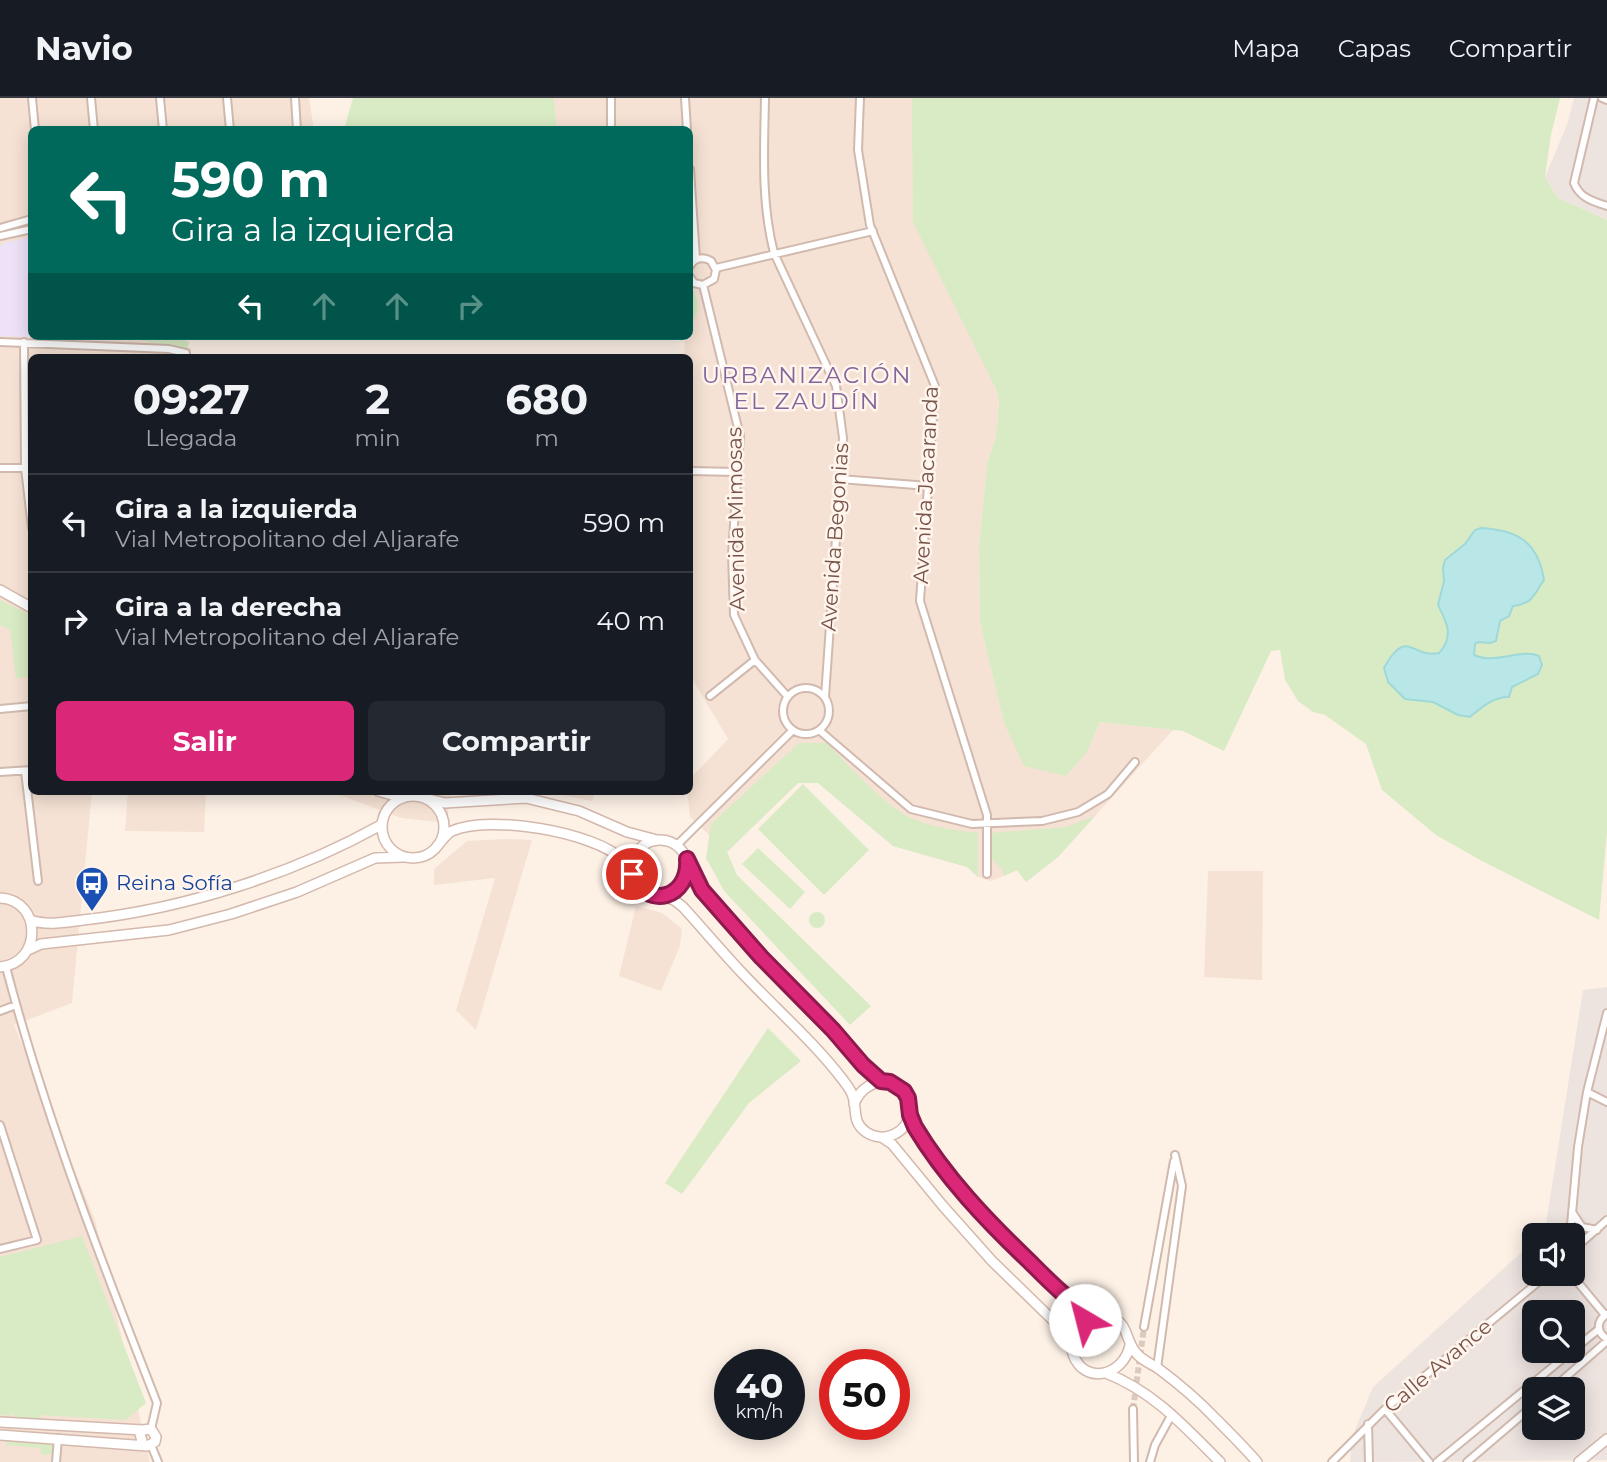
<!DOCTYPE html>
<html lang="es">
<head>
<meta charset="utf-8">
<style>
	:root { --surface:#171b24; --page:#242831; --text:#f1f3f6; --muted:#9ea1a6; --line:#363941; --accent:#db2777 }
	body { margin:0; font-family:Montserrat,sans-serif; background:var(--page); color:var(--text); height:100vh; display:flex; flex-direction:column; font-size:26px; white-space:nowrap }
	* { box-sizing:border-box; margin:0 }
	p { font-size:23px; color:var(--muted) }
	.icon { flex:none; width:38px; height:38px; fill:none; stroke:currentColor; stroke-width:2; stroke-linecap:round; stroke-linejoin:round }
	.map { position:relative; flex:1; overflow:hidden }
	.details { position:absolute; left:28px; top:256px; width:665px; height:441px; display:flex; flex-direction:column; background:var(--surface); border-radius:10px; box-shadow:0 4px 18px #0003 }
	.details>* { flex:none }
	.top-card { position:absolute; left:28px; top:28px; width:665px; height:214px; border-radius:10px; box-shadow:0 4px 18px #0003; background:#00695c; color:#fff; overflow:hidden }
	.tools { position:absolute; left:1522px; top:1125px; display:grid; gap:14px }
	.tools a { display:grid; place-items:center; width:63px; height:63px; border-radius:10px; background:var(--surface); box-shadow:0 4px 18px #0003; font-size:35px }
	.speed { position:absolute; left:714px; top:1251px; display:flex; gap:14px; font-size:35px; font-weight:700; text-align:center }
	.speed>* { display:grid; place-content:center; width:91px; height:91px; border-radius:50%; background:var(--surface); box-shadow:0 4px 18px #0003; line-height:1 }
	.speed small { font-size:18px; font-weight:400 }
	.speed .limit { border:10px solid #d22; background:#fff; color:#111 }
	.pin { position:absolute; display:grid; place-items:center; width:60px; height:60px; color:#fff; margin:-30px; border:4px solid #fff; border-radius:50%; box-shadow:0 2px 7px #0007 }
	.me { position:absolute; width:77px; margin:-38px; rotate:323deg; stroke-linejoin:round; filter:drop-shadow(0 0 5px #0008) }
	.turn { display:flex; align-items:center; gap:24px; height:147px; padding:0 28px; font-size:32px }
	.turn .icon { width:91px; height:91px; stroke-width:2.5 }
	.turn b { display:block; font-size:49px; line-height:60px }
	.lanes { display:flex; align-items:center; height:66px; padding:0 28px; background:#0003; justify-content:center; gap:35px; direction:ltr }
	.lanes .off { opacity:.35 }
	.eta { display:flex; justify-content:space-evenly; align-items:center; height:119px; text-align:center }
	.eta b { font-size:42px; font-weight:700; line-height:49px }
	.action { display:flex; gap:14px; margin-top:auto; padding:14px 28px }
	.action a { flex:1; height:80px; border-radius:10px; background:var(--accent); color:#fff; font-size:28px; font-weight:700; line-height:80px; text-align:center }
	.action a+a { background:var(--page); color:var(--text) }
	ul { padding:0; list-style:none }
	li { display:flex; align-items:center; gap:21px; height:98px; padding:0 28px; border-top:2px solid var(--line) }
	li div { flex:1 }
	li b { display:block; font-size:26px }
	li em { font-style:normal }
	header { display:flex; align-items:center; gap:42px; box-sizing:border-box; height:98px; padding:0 35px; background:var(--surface); border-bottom:2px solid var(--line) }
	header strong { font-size:33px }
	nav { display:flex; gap:38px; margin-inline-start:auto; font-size:24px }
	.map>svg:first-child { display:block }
	.residential { fill:#f5e2d4 }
	.industrial { fill:#ede4e0; fill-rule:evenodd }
	.education { fill:#eee2f9 }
	.green { fill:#d9ebc4 }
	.water { fill:#b9e7e7; stroke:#9fd8d9; stroke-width:2 }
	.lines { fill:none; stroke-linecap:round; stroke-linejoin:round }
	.street-tunnel { stroke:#dccabf; stroke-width:6; stroke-dasharray:6 3; stroke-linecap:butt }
	.street-casing { stroke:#d1b9ae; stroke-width:10 }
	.secondary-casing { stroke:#d4b8ac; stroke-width:12 }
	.street { stroke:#fff; stroke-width:6 }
	.secondary { stroke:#fff; stroke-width:9 }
	.route-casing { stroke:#8e194d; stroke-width:18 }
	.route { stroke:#db2777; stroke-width:12 }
	.labels { text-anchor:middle; stroke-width:5; stroke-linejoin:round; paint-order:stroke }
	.street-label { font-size:21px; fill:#77544a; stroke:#fff5ed }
	.transit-label { font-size:21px; fill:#164399; stroke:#fff5ed; text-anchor:start }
	.neighbourhood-label { font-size:23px; letter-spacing:2px; fill:#82659b; stroke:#fff5ed }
</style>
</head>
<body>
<header>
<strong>Navio</strong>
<nav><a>Mapa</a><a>Capas</a><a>Compartir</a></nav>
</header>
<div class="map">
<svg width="1607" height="1364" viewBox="0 0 1607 1364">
	<rect width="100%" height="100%" fill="#fdf1e6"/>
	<path class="residential" d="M 0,0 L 309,0 L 314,31 L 32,32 L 32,238 L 114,239 L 191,250 L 191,259 L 32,259 L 32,693 L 92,693 L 72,905 L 14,927 L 95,1122 L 150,1364 L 0,1364 Z
		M 554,0 L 912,0 L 999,304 L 996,338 L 987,366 L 979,448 L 980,525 L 1004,625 L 1087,654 L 1100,624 L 1173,632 L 1058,759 L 1026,784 L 1017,772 L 991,783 L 978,779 L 967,769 L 893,748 L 818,685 L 798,685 L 727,754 L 690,719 L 687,693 L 690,693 L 690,681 L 728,641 L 690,577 L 690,259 L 684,259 L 685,241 L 679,238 L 690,238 L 690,32 L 557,31 Z
		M 128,693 L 206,693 L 204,734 L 125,733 Z
		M 329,693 L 452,693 L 446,725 L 401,720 Z
		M 544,693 L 595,693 L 592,703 Z
		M 506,741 L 532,742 L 476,932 L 456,912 L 495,780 L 434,787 L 434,771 L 467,743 Z
		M 1208,773 L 1263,773 L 1262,882 L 1204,879 Z
		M 636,808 L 662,815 L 682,831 L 680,848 L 661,893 L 619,878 Z"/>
	<path class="industrial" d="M 1574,0 L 1607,0 L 1607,122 L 1558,100 L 1545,79 L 1568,24 Z
		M 1607,889 L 1607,1362 L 1350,1364 L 1352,1339 L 1373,1289 L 1535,1142 L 1535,1176 L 1573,1176 L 1573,1138 L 1540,1137 L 1545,1132 L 1583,892 ZM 1535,1214 L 1573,1214 L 1573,1253 L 1535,1253 ZM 1535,1292 L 1573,1292 L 1573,1330 L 1535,1330 Z"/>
	<path class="education" d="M 31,139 L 32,238 L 117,238 L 117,242 L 0,238 L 0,149 L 4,145 Z"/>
	<path class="green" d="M 353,0 L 554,0 L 557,31 L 344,31 Z
		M 912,0 L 1560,0 L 1551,37 L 1545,79 L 1558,100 L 1607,122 L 1607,734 L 1599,822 L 1482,763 L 1436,737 L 1382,692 L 1366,646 L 1325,617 L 1313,614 L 1298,603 L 1285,582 L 1280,552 L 1271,553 L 1224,653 L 1183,633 L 1100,624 L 1087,654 L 1066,678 L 1024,668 L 1004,625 L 980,525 L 979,448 L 987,366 L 996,338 L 999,304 L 995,289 L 913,124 Z
		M 690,190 C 704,204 696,215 690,231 Z
		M 119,238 L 192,238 L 191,242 L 182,241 L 189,244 L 187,252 Z
		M 0,502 L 31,517 L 31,579 L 16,580 L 10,532 L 0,527 Z
		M 799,645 L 827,645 C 847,666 888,711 913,721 C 934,730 956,732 978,735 L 978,779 L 967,769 L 893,748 L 818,685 L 798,685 L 727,754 L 737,777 L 871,908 L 850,927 L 724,793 L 706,760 L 711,726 Z
		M 803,686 L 869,752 L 824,797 L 758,731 Z
		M 1095,718 L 1058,759 L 1026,784 L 1017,772 L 1004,778 L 1001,770 L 990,759 L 989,735 L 1066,729 Z
		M 758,750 L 805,794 L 790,811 L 742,766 Z
		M809 822a8 8 0 1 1 16 0a8 8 0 1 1-16 0Z
		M 768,930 L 801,963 L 749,1005 L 682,1096 L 665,1085 Z
		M 82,1138 L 146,1305 L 126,1322 L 40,1317 L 40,1320 L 14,1320 L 14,1316 L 12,1315 L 11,1318 L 0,1317 L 0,1159 Z
		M 7,1339 L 54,1345 L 53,1356 L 42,1357 L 40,1350 L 6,1347 Z"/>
	<path class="water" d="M 1481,430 C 1518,432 1538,444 1544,482 C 1535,494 1534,506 1513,508 L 1509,518 L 1500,523 L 1496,543 L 1490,545 L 1478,544 L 1475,546 L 1474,557 C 1493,567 1522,550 1539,558 L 1542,567 L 1538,576 L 1512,589 L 1509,599 C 1493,599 1482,609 1470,619 L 1458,617 L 1433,604 L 1405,601 L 1388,584 L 1384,570 C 1407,528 1412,561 1439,555 C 1455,538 1446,523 1438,507 L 1444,483 L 1443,470 L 1445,462 L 1465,446 L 1475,432 Z"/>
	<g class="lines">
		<path class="street-tunnel" d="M 1133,1311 L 1144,1229"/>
		<defs>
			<path id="street" d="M 32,0 L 35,32
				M 91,0 L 94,32
				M 160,0 L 163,32
				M 227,0 L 230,32
				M 295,0 L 297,32
				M 611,0 L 611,32
				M 685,0 L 687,32
				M 765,0 C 764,53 761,104 774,155 L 836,288 L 843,340 L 825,599
				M 860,0 L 858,52 L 870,127 L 935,288 L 920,503 L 987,717 L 987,776
				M 1594,0 L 1574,85 C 1580,100 1592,103 1607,108
				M 1602,0 L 1607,2
				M 690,71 L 696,161
				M 0,130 L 32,121
				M 0,138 L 32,131
				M 690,168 C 694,160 703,158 711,163 L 716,172 L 714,181 L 703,187 L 694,185 L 690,179
				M 716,170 L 873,133
				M 703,187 L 740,338 L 732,456 L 734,517 L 755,562 L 788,599
				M 0,244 L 169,251 L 186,255 L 185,259
				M 24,244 L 25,370 L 32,430
				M 0,370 L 32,370
				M 690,373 L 736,374
				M 840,381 L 928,388
				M783 613a23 23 0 1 1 46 0a23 23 0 1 1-46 0Z
				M 710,598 L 755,562
				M 0,611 L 32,608
				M 819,632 L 911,711 L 972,726 L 1042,723 L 1078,714 L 1108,696 L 1135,664
				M 25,673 L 38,783
				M 0,674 L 32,672
				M 677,747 L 793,632
				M 6,869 C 45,1018 101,1162 157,1305 L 151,1331
				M 0,913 L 16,907
				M 1587,994 L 1607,1004
				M 0,1027 L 37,1142 L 0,1151
				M 1572,1114 L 1582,1129 L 1597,1132
				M 1570,1138 L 1578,1049 L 1587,994 L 1607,915
				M 1573,1152 L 1607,1122
				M 1571,1176 L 1605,1217
				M 1607,1216 C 1596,1223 1596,1234 1607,1241
				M 1144,1229 L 1174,1063
				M 1573,1252 L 1599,1231
				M 1157,1270 L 1182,1088 L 1175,1057
				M 1551,1292 L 1607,1243
				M 1133,1311 L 1134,1364
				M 1385,1311 L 1429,1364
				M 1368,1326 L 1369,1364
				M 151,1347 L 158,1364
				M 56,1364 L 58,1340
				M 1150,1364 L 1155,1347 L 1172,1316
				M 1332,1364 L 1385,1311 L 1548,1176
				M 1437,1364 L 1572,1253
				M 1467,1364 L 1535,1306"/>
			<path id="secondary" d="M 0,492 L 32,510
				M 378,693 L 403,700
				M382 729a31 31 0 1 1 62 0a31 31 0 1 1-62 0Z
				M 421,699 L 445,705 L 526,700 L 579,713 L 627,734 L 657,742
				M632 770a28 28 0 1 1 56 0a28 28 0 1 1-56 0Z
				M 437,748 C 442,743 446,736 452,733 C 489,716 595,734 623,762 C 627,766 630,772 632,776
				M 687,761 C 712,817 778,876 822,921 C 842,941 859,964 881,983
				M 662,798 L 674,802 L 683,809 C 704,832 723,855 744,877 C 777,912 814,944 843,982 C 846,986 850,991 852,996 C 858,1010 851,1024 866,1034 C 884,1046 908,1035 910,1014 C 914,979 867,972 854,1006
				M 0,800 C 43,802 42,866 0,869
				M 30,822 C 47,828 66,824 83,822 C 184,811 293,776 381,727
				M 28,852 L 41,846 L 169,832 L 231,816 L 297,794 L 375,760 L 403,759
				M 910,1017 L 923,1042 L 965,1097 L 1010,1145 L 1075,1207 L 1095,1218
				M 883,1040 L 892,1046 L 943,1108 L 992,1163 L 1064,1233 L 1071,1246
				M 1130,1247 C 1124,1278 1084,1288 1073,1256 C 1069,1246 1073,1234 1080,1226 C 1087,1218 1100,1216 1110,1219 C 1129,1224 1125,1244 1137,1256 C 1143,1263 1152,1266 1159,1271 C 1179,1286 1199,1303 1216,1321 C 1230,1335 1244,1349 1257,1364
				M 1106,1275 C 1154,1294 1184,1328 1220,1364
				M 0,1324 L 143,1332
				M 0,1337 L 147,1348 L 155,1344 L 156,1339 L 151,1331 L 143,1332 L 140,1336 L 143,1346
				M 1579,1364 L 1607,1341"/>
		</defs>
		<use href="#street" class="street-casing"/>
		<use href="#secondary" class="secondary-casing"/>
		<use href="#street" class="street"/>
		<use href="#secondary" class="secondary"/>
	</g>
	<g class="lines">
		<defs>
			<path id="route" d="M 632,776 C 647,813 690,800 687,761 L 702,792 L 761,859 L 833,932 L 863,967 L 881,983 L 890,984 L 904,993 L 908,1000 L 910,1017 L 915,1029 C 945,1079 987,1123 1029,1163 C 1050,1184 1069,1204 1095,1218 L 1085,1222"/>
		</defs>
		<use href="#route" class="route-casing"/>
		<use href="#route" class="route"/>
	</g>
	<defs>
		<symbol id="bus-pin" viewBox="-11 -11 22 30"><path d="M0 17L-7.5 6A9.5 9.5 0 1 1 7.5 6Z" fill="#1a4fb4" stroke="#fff5ed"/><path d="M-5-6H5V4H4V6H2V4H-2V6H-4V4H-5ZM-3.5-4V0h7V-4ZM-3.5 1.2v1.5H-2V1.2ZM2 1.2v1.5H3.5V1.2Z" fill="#fff"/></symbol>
	</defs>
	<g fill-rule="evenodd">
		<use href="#bus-pin" x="73" y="766" width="38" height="52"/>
	</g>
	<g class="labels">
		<g class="street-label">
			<text transform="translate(926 387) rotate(-87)" y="7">Avenida Jacaranda</text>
			<text transform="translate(736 421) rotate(-91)" y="7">Avenida Mimosas</text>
			<text transform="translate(835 439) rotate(-86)" y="7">Avenida Begonias</text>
			<text transform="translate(1438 1268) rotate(-40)" y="7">Calle Avance</text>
		</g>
		<g class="transit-label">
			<text x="116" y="792">Reina Sofía</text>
		</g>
		<g class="neighbourhood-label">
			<text x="807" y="285">URBANIZACIÓN<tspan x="807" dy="26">EL ZAUDÍN</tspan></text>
		</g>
	</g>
</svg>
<div class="tools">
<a><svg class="icon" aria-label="sound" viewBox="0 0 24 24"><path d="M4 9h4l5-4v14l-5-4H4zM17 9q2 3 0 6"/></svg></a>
<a><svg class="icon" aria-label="search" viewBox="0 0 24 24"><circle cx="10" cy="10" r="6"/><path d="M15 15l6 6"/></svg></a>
<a><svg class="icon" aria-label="layers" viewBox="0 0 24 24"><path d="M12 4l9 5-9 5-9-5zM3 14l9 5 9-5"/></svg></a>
</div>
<div class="speed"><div>40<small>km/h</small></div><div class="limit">50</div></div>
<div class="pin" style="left:632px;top:776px;background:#d93025"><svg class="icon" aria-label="arrive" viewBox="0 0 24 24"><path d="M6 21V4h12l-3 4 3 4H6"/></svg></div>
<svg class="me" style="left:1085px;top:1222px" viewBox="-20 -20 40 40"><circle r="19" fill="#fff"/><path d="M0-13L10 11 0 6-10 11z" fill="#db2777"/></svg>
<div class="top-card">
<div class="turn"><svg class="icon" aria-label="left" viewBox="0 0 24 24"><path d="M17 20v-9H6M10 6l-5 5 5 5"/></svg><div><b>590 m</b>Gira a la izquierda</div></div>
<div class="lanes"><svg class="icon" aria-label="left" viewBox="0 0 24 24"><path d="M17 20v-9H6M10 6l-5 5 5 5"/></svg><svg class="icon off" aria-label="ahead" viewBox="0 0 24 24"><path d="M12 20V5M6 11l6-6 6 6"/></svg><svg class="icon off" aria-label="ahead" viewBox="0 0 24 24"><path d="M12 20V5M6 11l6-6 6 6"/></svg><svg class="icon off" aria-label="right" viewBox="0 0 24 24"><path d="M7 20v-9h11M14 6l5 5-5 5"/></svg></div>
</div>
<section class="details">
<div class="eta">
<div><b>09:27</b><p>Llegada</p></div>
<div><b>2</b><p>min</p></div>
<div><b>680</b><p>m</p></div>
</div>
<ul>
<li><svg class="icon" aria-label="left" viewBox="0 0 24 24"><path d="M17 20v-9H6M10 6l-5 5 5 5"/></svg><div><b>Gira a la izquierda</b><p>Vial Metropolitano del Aljarafe</p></div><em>590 m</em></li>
<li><svg class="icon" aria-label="right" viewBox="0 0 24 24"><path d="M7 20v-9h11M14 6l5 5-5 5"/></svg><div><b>Gira a la derecha</b><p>Vial Metropolitano del Aljarafe</p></div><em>40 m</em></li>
</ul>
<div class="action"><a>Salir</a><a>Compartir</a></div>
</section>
</div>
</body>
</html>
